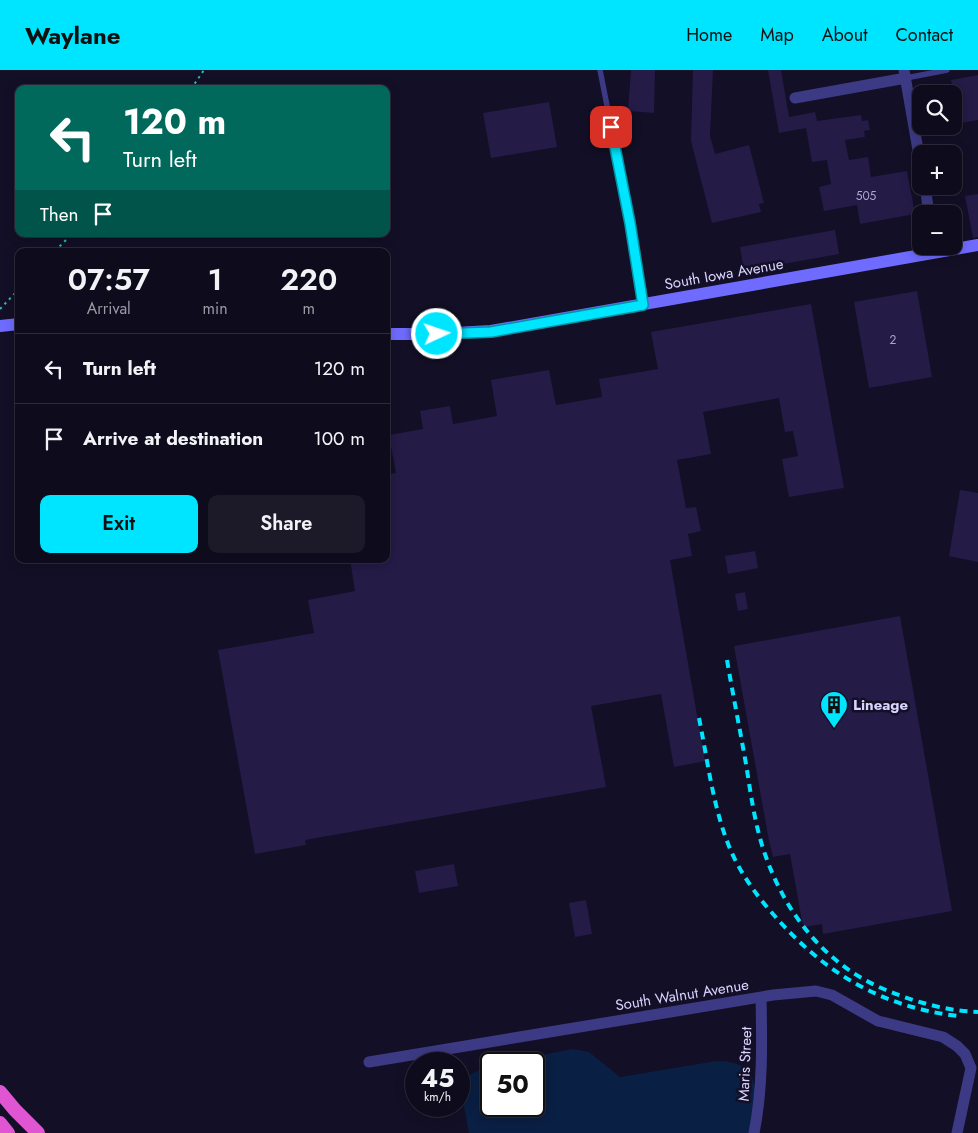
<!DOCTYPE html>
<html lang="en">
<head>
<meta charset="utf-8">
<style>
	:root { --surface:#0e0b1c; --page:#1c1929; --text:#f1f3f6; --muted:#9b9ba3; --line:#2e2b3b; --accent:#00e5ff }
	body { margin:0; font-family:Jost,sans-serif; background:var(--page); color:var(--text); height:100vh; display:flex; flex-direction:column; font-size:19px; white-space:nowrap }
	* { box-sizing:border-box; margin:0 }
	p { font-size:16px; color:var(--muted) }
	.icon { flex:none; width:28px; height:28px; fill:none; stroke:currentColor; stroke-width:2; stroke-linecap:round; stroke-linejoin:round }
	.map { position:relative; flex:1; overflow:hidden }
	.drawer { position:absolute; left:15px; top:178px; width:375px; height:315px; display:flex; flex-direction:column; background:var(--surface); border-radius:10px; box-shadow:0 2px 12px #0003,0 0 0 1px var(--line) }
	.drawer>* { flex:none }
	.hud { position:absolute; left:15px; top:15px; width:375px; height:152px; border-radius:10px; box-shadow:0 2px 12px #0003,0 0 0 1px var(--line); background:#00695c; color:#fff; overflow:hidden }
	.fabs { position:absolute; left:912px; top:15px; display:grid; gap:10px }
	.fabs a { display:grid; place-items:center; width:50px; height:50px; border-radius:10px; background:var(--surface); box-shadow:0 2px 12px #0003,0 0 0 1px var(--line); font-size:25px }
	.speed { position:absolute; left:405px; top:982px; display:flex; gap:10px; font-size:25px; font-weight:700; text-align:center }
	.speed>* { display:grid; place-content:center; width:65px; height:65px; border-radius:50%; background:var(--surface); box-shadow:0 2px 12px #0003,0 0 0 1px var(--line); line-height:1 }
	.speed small { font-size:12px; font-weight:400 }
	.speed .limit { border:2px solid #111; border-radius:8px; background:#fff; color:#111 }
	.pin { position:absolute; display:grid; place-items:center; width:42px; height:42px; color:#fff; margin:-21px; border-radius:10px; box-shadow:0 2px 8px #0006 }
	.me { position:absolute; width:55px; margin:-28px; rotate:87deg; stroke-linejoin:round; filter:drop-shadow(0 0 4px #0008) }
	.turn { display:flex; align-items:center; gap:18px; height:105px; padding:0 25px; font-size:22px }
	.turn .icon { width:65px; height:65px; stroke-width:2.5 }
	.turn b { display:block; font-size:35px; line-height:42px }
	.then { display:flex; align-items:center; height:48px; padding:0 25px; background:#0003; gap:10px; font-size:19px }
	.eta { display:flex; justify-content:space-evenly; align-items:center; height:85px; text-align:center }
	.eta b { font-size:30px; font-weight:600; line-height:35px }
	.cta { display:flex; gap:10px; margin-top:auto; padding:10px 25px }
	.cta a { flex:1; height:58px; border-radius:10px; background:var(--accent); color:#111; font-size:20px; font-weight:600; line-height:58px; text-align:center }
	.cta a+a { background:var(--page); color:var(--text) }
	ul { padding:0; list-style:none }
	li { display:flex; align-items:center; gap:15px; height:70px; padding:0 25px; border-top:1px solid var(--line) }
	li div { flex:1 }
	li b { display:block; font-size:19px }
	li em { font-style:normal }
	header { display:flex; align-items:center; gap:30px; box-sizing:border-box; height:70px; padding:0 25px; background:var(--accent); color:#111 }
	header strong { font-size:24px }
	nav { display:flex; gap:28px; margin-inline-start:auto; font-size:18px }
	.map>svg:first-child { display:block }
	.water { fill:#0a1f44 }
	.building { fill:#241b47 }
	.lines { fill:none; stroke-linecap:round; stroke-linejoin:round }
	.path { stroke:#2fb8b0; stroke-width:2; stroke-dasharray:2.5 4; stroke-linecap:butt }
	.service { stroke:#3d3a85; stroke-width:5.5 }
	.minor { stroke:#3d3a85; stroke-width:11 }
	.secondary { stroke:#6f6bff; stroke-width:12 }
	.trunk { stroke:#e055d1; stroke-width:14 }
	.rail { stroke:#00e5ff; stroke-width:4; stroke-dasharray:8 6; stroke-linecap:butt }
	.route-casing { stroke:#0095a6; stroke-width:12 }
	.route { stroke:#00e5ff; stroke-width:9 }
	.labels { text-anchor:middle; stroke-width:5; stroke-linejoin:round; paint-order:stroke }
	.number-label { font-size:12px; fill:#aca6d1 }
	.street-label { font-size:15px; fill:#d9d4ff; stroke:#130f26 }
	.poi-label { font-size:15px; font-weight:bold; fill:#d9d4ff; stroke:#130f26; text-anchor:start }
</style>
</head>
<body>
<header>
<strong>Waylane</strong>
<nav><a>Home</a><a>Map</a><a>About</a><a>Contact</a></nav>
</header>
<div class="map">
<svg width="978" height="1063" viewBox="0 0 978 1063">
	<rect width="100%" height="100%" fill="#130f26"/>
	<path class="water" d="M 573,979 L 589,982 L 620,1007 L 716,991 C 767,991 755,1027 750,1063 L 469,1063 L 462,1026 L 463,1012 L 471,1004 L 491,995 L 491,1036 L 534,1036 L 534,994 L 495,994 Z"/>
	<path class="building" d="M 631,0 L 655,0 L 654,43 L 628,41 Z
		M 693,0 L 713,0 L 710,66 L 715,84 L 749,75 L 764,133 L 759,134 L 761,142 L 712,153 L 691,71 Z
		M 768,0 L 781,0 L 789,47 L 815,42 L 817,51 L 861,45 L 862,51 L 868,50 L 870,60 L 864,61 L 865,67 L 845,70 L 849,90 L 868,87 L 871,107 L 907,101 L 915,144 L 860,154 L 857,135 L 824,141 L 819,117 L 831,114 L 827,90 L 812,92 L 806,58 L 779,63 Z
		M 978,5 L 978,50 L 954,54 L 954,24 L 951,10 Z
		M 549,32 L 557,77 L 491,88 L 483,43 Z
		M 978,124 L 978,167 L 973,168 L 965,126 Z
		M 835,160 L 839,184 L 744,201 L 740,177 Z
		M 917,221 L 932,307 L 869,318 L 854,232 Z
		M 811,234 L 844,418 L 789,427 L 782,389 L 798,386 L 793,361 L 785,362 L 779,328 L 703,342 L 711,384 L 677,390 L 686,438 L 696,437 L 701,461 L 688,464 L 692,486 L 670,490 L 705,691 L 674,697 L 661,624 L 591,636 L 606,717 L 305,770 L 306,775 L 255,784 L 218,580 L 314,563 L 308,530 L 355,521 L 350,489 L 386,489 L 386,405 L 396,403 L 389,365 L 423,359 L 420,341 L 450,336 L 453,354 L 497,346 L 491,310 L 549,300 L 556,335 L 602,327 L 599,309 L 658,299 L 651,262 Z
		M 960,420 L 978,423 L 978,492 L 949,486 Z
		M 755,481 L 758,498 L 728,504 L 725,486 Z
		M 745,522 L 748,539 L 738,541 L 735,524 Z
		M 900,546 L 952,841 L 823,864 L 822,854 L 805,857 L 802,851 L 790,784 L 773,787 L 769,771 L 734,576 Z
		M 454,794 L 458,816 L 419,823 L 415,801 Z
		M 586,830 L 592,864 L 575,867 L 569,833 Z"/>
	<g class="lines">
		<path class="path" d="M 191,19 L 204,0
			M 55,181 L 72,164
			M 0,239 L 19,219"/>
		<path class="service" d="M 600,0 L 630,153 L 643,234
			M 906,8 L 947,0"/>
		<path class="minor" d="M 904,0 L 921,97
			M 795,28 L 906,8
			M 925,116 L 929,144
			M 369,992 L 773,925 L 816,921 L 832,925 L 878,951 L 943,967 L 957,976 L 965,984 L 971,998 L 957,1063
			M 754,1063 C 763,1018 762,972 761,927"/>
		<path class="secondary" d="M 0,256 L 19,254
			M 386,264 L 437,264 L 491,261 L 978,175"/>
		<path class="trunk" d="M 0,1022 L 15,1040 L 38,1063
			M 0,1053 L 8,1063"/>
		<path class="rail" d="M 727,590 C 733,625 740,660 746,694 C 751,725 755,757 766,787 C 787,846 827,896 886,920 C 915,932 947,941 978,942
			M 699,648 C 708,692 713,739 731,781 C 741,804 757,826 773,844 C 823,902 881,937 958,946"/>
	</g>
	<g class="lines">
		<defs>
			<path id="route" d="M 437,264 L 491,262 L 643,235 L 630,153 L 611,57"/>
		</defs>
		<use href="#route" class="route-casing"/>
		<use href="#route" class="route"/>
	</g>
	<defs>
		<symbol id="building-pin" viewBox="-11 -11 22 30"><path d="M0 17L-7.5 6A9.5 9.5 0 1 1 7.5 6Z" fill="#00e5ff" stroke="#130f26"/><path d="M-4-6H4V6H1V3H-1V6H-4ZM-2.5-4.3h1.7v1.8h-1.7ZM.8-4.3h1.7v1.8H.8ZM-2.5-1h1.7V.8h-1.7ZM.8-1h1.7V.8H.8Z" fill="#111"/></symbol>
	</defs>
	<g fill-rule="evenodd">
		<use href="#building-pin" x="818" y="619" width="32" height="43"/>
	</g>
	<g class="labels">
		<g class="number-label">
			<text x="866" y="130">505</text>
			<text x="893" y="274">2</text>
		</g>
		<g class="street-label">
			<text transform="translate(724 204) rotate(-10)" y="5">South Iowa Avenue</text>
			<text transform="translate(682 925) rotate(-9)" y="5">South Walnut Avenue</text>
			<text transform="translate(745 994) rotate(-88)" y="5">Maris Street</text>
		</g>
		<g class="poi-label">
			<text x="853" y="640">Lineage</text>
		</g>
	</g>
</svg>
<div class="fabs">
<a><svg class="icon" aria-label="search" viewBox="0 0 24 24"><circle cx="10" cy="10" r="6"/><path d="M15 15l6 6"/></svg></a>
<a>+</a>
<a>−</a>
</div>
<div class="speed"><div>45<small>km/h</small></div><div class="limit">50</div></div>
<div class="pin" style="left:611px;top:57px;background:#d93025"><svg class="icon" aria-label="arrive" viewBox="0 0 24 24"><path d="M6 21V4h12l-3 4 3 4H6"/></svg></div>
<svg class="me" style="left:437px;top:264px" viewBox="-20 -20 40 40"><circle r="17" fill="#00e5ff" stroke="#fff" stroke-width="3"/><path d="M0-11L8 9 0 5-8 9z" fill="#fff"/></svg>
<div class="hud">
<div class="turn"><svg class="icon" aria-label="left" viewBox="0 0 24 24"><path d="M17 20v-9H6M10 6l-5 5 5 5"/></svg><div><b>120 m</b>Turn left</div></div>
<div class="then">Then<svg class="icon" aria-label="arrive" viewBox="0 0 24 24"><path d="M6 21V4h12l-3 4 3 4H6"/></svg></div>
</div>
<section class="drawer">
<div class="eta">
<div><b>07:57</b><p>Arrival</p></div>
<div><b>1</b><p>min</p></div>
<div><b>220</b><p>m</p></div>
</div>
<ul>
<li><svg class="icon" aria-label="left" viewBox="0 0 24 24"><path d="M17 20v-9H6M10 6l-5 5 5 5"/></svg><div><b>Turn left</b></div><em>120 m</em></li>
<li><svg class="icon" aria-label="arrive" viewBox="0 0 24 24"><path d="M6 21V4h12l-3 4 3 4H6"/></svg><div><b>Arrive at destination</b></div><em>100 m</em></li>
</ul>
<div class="cta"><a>Exit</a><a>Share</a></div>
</section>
</div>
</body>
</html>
